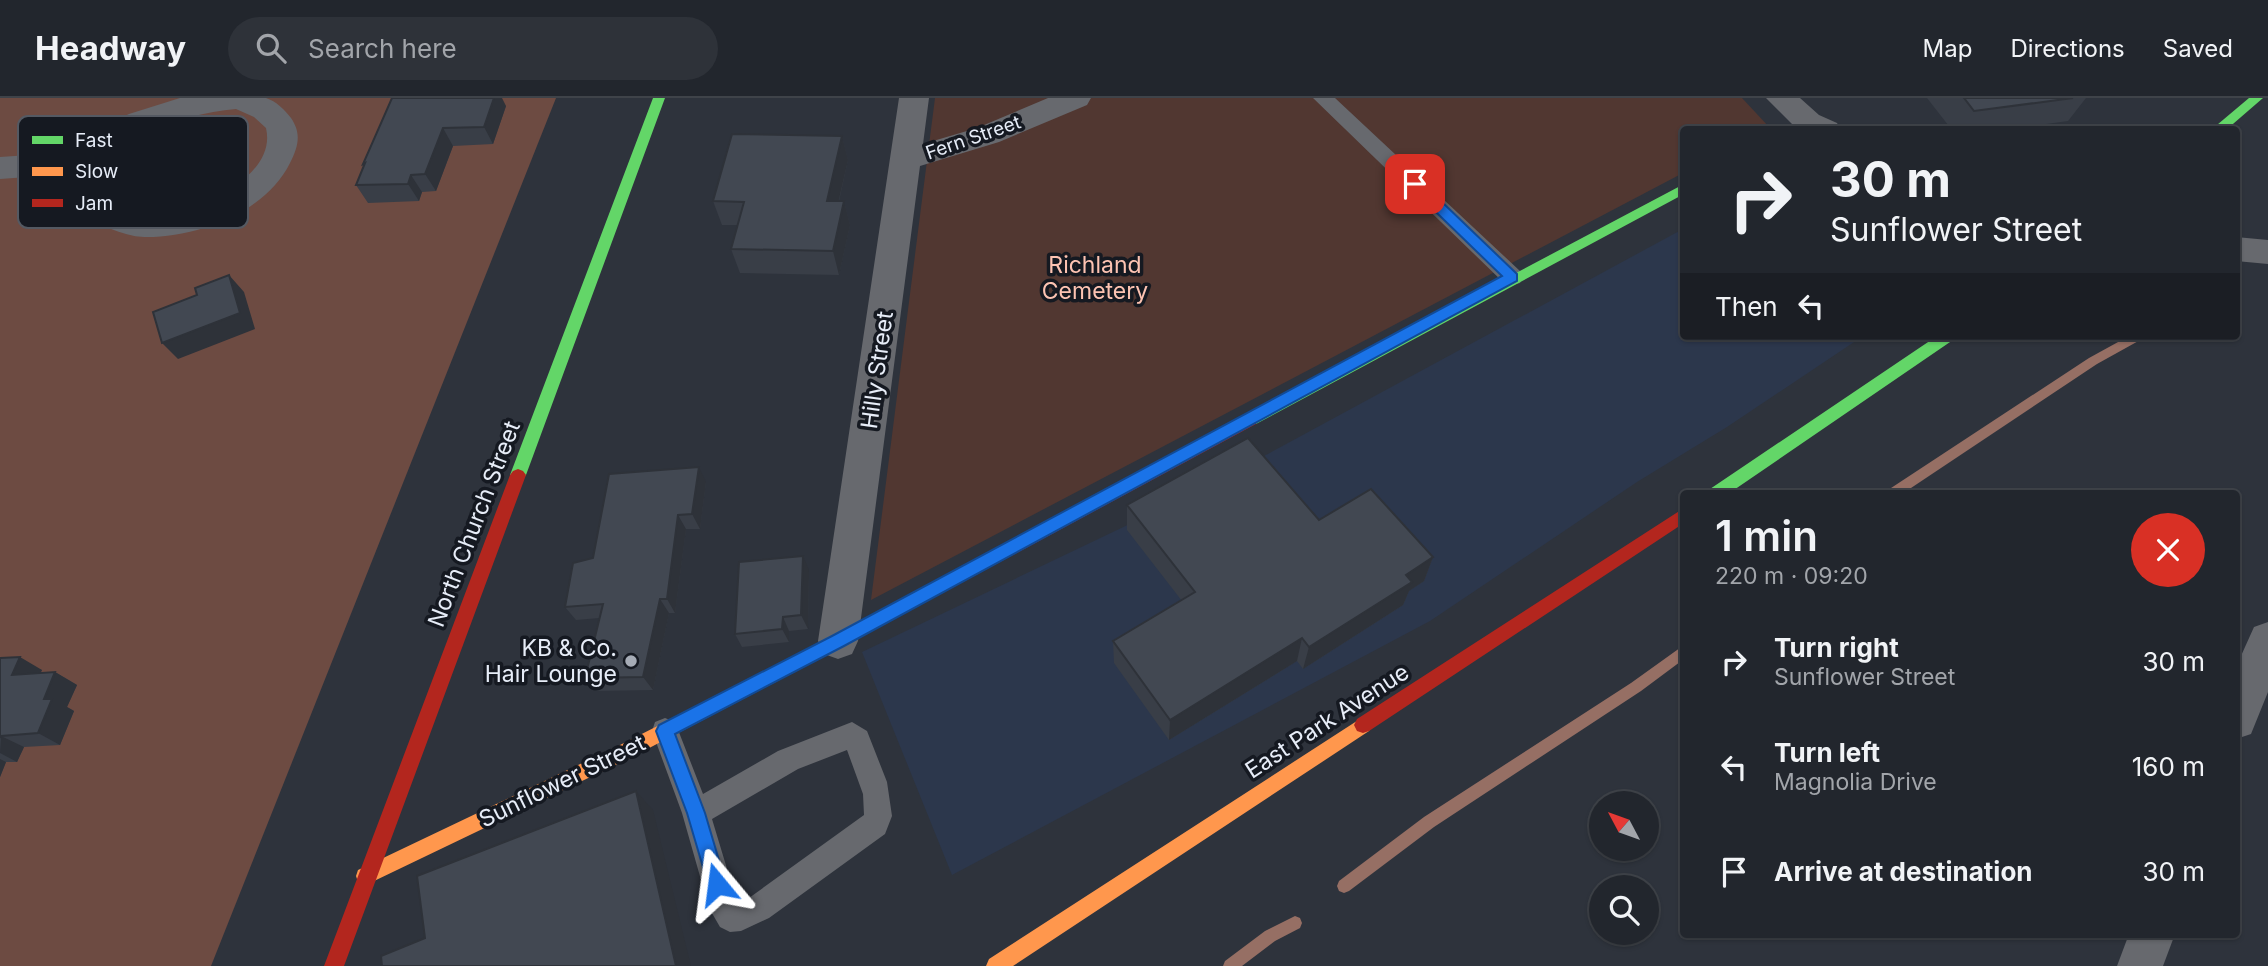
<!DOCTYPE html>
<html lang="en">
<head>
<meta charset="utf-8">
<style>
	:root { --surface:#22262d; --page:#2e3239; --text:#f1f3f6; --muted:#a2a5aa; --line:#3f4349 }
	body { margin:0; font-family:Inter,sans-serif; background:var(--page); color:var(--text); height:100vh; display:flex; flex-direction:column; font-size:26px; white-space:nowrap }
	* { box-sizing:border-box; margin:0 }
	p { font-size:23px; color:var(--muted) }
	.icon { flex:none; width:38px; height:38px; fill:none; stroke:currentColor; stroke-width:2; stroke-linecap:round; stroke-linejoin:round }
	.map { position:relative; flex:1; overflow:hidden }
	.panel { position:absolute; left:1680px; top:392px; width:560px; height:448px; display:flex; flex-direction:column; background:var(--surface); border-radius:7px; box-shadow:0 2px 5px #0004,0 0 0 2px var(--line) }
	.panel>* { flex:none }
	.banner { position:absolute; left:1680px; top:28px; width:560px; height:214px; border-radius:7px; box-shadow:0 2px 5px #0004,0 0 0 2px var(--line); background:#22262d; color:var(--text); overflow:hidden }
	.needle { width:46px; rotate:311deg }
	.controls { position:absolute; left:1589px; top:693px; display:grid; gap:14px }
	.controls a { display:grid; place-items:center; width:70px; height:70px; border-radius:50%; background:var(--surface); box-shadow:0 2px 5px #0004,0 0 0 2px var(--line); font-size:35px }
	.pin { position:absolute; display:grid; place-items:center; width:60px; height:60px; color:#fff; margin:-30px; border-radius:14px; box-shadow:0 4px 10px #0006 }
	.me { position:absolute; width:77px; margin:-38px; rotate:344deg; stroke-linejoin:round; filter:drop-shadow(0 0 5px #0008) }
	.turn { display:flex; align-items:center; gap:24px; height:147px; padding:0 35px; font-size:32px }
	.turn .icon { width:91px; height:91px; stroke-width:2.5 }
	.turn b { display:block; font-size:49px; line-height:60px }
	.then { display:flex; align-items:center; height:66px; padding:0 35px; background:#0003; gap:14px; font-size:26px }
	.round { display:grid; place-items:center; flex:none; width:74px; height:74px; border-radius:37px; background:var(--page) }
	.head { display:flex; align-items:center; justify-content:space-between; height:119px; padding:0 35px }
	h1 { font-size:42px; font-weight:600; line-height:52px }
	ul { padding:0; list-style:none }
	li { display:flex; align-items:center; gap:21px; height:105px; padding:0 35px }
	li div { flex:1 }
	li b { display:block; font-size:26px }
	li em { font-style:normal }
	header { display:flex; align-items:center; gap:42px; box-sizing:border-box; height:98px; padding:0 35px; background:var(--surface); border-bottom:2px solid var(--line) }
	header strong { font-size:33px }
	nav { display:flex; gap:38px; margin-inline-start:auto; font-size:24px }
	.search { width:490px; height:63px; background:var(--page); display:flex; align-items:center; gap:18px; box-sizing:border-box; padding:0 24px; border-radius:38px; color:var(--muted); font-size:26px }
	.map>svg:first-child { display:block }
	.built { fill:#2c374c }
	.green { fill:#513731 }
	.forest { fill:#6d4b42 }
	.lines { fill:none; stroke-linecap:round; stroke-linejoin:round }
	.stream { fill:#966f64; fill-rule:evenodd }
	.lane { fill:#67696e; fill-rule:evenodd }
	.street { fill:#67696e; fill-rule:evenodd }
	.fast { fill:#63d668; fill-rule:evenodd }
	.slow { fill:#ff974d; fill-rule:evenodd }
	.jam { fill:#b3261e; fill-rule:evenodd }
	.wall { fill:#393e47 }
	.shaded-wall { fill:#2e3239 }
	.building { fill:#424852; stroke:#2e3239; stroke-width:2 }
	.route { fill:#1a73e8; stroke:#114b97; stroke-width:2 }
	.poi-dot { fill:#a6acb6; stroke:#151921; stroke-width:2.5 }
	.labels { text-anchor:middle; stroke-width:7; stroke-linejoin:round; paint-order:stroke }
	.far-street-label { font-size:19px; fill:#e7edf8; stroke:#151921 }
	.park-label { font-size:23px; fill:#fdc3b2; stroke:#151921 }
	.street-label { font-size:23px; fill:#e7edf8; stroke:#151921 }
	.poi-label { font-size:23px; fill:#e7edf8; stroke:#151921; text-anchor:end }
	.key { fill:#151921; stroke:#545962; stroke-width:2 }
	.key-label { font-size:19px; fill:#e7edf8 }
</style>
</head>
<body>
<header>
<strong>Headway</strong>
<div class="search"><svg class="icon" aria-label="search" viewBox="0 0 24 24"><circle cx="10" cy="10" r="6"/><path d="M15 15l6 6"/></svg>Search here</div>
<nav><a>Map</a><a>Directions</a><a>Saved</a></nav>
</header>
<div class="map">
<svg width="2268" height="868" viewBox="0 0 2268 868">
	<rect width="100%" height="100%" fill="#2e333c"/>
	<path class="built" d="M 1683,131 L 1684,238 L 1863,238 L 1727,329 L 1637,384 L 1430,523 L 952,777 L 862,554 L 1205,390 Z"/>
	<path class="green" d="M 935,0 L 1742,0 L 1770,30 L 1684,32 L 1683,75 L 871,502 Z"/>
	<path class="forest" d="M 0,0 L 556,0 L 211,868 L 0,868 Z"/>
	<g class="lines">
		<path class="stream" d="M 2129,238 L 2144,238 L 2142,241 L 2097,266 L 1902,396 L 1886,396 L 1888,392 L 2089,260 Z
			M 1684,547 L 1684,561 L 1641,593 L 1434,729 L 1349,793 L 1344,795 L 1339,793 L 1337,788 L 1339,783 L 1424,719 L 1631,585 Z
			M 1295,818 L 1300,820 L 1302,825 L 1300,830 L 1275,843 L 1242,868 L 1223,868 L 1225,863 L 1265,833 Z"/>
		<path class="lane" d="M 1313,0 L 1335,0 L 1520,173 L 1523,179 L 1520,185 L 1512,187 L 1504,185 Z
			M 665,620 L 675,624 L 703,696 L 778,653 L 852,624 L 867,633 L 887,684 L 892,718 L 885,736 L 769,820 L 741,833 L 730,834 L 720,829 L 709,810 L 682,715 L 652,633 L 655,624 ZM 847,652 L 863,696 L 864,717 L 749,800 L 737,804 L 712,721 L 798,671 Z"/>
		<path class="street" d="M 180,0 C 203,0 246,0 266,0 C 276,3 285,12 291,20 C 302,36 298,49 290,65 C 266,114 197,140 144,139 C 121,138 99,126 80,114 C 64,103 51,94 41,78 L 0,81 L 0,59 L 44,56 L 129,16 ZM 236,11 L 254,19 L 266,30 C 279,85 178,122 136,114 C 113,110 82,88 68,70 C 123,42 174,17 236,11 Z
			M 899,0 L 929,0 L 923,46 L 977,30 L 1048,0 L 1091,0 L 1087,7 L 999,44 L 920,68 L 858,543 L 852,556 L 838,561 L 824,556 L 818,543 Z
			M 1766,0 L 1800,0 L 1819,17 L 1837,25 L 1841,32 L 1798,32 Z
			M 2236,139 L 2268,142 L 2268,166 L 2236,163 Z
			M 2268,524 L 2268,594 L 2251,636 L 2236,641 L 2236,569 L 2254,529 Z
			M 2129,836 L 2175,836 L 2163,868 L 2117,868 Z"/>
		<path class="fast" d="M 653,0 L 665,0 L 526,377 L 523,381 L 513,381 L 510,377 Z
			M 2249,0 L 2263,0 L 2226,32 L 2211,32 Z
			M 1684,86 L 1684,96 L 1256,326 L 1246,326 L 1244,322 L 1246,318 Z
			M 1937,238 L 1955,238 L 1953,242 L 1728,396 L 1708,396 L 1710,391 Z"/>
		<path class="slow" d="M 829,541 L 835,543 L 837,548 L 835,553 L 632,659 L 372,784 L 365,787 L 358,784 L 356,778 L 358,772 L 620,647 Z
			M 1363,619 L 1369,621 L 1372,627 L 1369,633 L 1013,868 L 986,868 L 989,861 Z"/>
		<path class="jam" d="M 1251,316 L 1256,318 L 1258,322 L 1256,326 L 835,553 L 829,555 L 823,553 L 821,548 L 823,543 Z
			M 518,371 L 523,373 L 526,377 L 344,868 L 324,868 L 510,377 L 513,373 Z
			M 1684,410 L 1684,425 L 1369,633 L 1363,635 L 1357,633 L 1354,627 L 1357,621 Z"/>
	</g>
	<path class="wall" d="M 392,0 L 506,8 L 493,46 L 453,48 L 436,93 L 422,94 L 419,103 L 368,105 L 356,87 L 364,68 L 363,66 Z
		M 1927,0 L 2086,0 L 2068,23 L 2003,32 L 1952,32 Z
		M 842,38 L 848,62 L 839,103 L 844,103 L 850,127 L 839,177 L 740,175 L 731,151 L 738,127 L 722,127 L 713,103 Z
		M 706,384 L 700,431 L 686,431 L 675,515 L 669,515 L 653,592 L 596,593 L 585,580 L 599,520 L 576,522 L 565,509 Z
		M 1127,407 L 1319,422 L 1433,459 L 1424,483 L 1409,493 L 1403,507 L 1303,571 L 1297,563 L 1169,642 L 1114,565 L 1113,543 L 1182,503 L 1127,432 Z
		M 809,472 L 808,531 L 789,533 L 789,544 L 742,549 L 735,536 Z
		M 0,560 L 42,572 L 40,575 L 55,574 L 77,587 L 67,609 L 74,613 L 60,647 L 24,649 L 17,664 L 6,664 L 0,679 Z"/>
	<path class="shaded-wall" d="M 494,0 L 502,0 L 506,8 L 493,46 L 484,29 Z
		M 443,30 L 453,48 L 436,93 L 425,76 Z
		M 842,38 L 848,62 L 833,127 L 827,103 Z
		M 411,77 L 422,94 L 419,103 L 408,86 Z
		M 844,103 L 850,127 L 839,177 L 833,153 Z
		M 229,177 L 244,194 L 255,231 L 178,261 L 162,245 Z
		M 699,369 L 706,384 L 700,431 L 692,416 Z
		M 678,417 L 686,431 L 675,515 L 667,501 Z
		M 803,458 L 809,472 L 808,531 L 801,517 Z
		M 1433,459 L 1424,483 L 1409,493 L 1403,507 L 1303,571 L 1309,549 L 1406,477 Z
		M 660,501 L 669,515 L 653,592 L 643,579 Z
		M 783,519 L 789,533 L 789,544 L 782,531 Z
		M 1302,540 L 1297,563 L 1169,642 L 1170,622 Z
		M 20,559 L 42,572 L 34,590 L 12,577 Z
		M 55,574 L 77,587 L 67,609 L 74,613 L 60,647 L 38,635 L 44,601 Z
		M 1,638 L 24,649 L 17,664 L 0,655 Z
		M 0,661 L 6,664 L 0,679 Z
		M 636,693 L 653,712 L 691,868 L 676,868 Z"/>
	<path class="building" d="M 392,0 L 494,0 L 484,29 L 443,30 L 425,76 L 411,77 L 408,86 L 356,87 L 365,65 L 363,66 Z
		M 1964,0 L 2073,0 L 1974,13 Z
		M 732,36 L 842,38 L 827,103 L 844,103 L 833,153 L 731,151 L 744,104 L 713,103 Z
		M 229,177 L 240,215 L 162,245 L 153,214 L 197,197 L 195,190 Z
		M 1248,340 L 1319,422 L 1371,391 L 1433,459 L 1406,477 L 1412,484 L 1309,549 L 1302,540 L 1170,622 L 1113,543 L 1195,494 L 1127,407 Z
		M 699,369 L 692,416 L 678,417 L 667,501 L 660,501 L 643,579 L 585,580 L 603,506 L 565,509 L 573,465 L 593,460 L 609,376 Z
		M 803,458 L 801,517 L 783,519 L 782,531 L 735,536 L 739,464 Z
		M 20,559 L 12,577 L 55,574 L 44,601 L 52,601 L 38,635 L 1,638 L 0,639 L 0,560 Z
		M 636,693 L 676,868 L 382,868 L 381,858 L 425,840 L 417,778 Z"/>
	<path class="route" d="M 1415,81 L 1419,82 L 1517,176 L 1517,183 L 844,548 L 675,636 L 705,715 L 726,786 L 723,793 L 717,796 L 710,793 L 687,715 L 656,633 L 659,627 L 832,538 L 1502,178 L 1410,89 L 1408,86 Z"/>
	<circle class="poi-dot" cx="631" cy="563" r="7"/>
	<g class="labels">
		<g class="far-street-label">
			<text transform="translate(973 39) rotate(-19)" y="7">Fern Street</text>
		</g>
		<g class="park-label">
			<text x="1095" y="175">Richland<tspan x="1095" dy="26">Cemetery</tspan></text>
		</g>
		<g class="street-label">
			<text transform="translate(877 272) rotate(-82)" y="8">Hilly Street</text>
			<text transform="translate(474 426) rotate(-69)" y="8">North Church Street</text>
			<text transform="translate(1327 623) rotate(-33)" y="8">East Park Avenue</text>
			<text transform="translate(562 683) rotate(-26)" y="8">Sunflower Street</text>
		</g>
		<g class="poi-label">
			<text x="617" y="558">KB &amp; Co.<tspan x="617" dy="26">Hair Lounge</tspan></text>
		</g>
	</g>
	<rect x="18" y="18" width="230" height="112" rx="10" class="key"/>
	<rect x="32" y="38" width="31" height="8" fill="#63d668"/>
	<rect x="32" y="69" width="31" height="9" fill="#ff974d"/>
	<rect x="32" y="101" width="31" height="8" fill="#b3261e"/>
	<g class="key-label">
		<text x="75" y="49">Fast</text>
		<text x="75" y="80">Slow</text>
		<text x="75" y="112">Jam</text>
	</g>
</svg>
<div class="controls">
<a><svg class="needle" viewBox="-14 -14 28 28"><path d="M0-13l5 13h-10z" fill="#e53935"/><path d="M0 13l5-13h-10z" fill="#a2a5aa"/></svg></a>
<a><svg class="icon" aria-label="search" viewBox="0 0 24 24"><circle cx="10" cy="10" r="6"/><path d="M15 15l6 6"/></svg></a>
</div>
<div class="pin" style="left:1415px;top:86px;background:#d93025"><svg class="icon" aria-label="arrive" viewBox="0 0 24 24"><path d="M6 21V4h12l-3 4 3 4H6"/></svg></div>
<svg class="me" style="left:717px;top:786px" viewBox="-20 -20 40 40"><path d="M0-17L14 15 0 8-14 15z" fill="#1a73e8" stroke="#fff" stroke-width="4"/></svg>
<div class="banner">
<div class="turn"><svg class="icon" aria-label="right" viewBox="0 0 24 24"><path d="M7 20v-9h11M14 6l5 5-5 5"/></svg><div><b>30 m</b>Sunflower Street</div></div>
<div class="then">Then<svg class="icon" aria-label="left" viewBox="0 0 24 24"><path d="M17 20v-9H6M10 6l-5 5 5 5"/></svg></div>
</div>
<section class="panel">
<div class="head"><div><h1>1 min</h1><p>220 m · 09:20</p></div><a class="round" style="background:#d93025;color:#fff"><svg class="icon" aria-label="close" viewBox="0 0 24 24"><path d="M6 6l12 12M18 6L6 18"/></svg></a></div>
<ul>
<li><svg class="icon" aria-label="right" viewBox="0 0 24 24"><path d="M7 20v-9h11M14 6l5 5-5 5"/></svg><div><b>Turn right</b><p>Sunflower Street</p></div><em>30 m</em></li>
<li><svg class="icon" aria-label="left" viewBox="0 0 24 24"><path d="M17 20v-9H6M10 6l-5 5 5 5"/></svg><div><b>Turn left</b><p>Magnolia Drive</p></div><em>160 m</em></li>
<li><svg class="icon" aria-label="arrive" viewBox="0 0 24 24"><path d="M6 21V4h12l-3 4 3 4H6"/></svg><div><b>Arrive at destination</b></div><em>30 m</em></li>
</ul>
</section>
</div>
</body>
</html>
